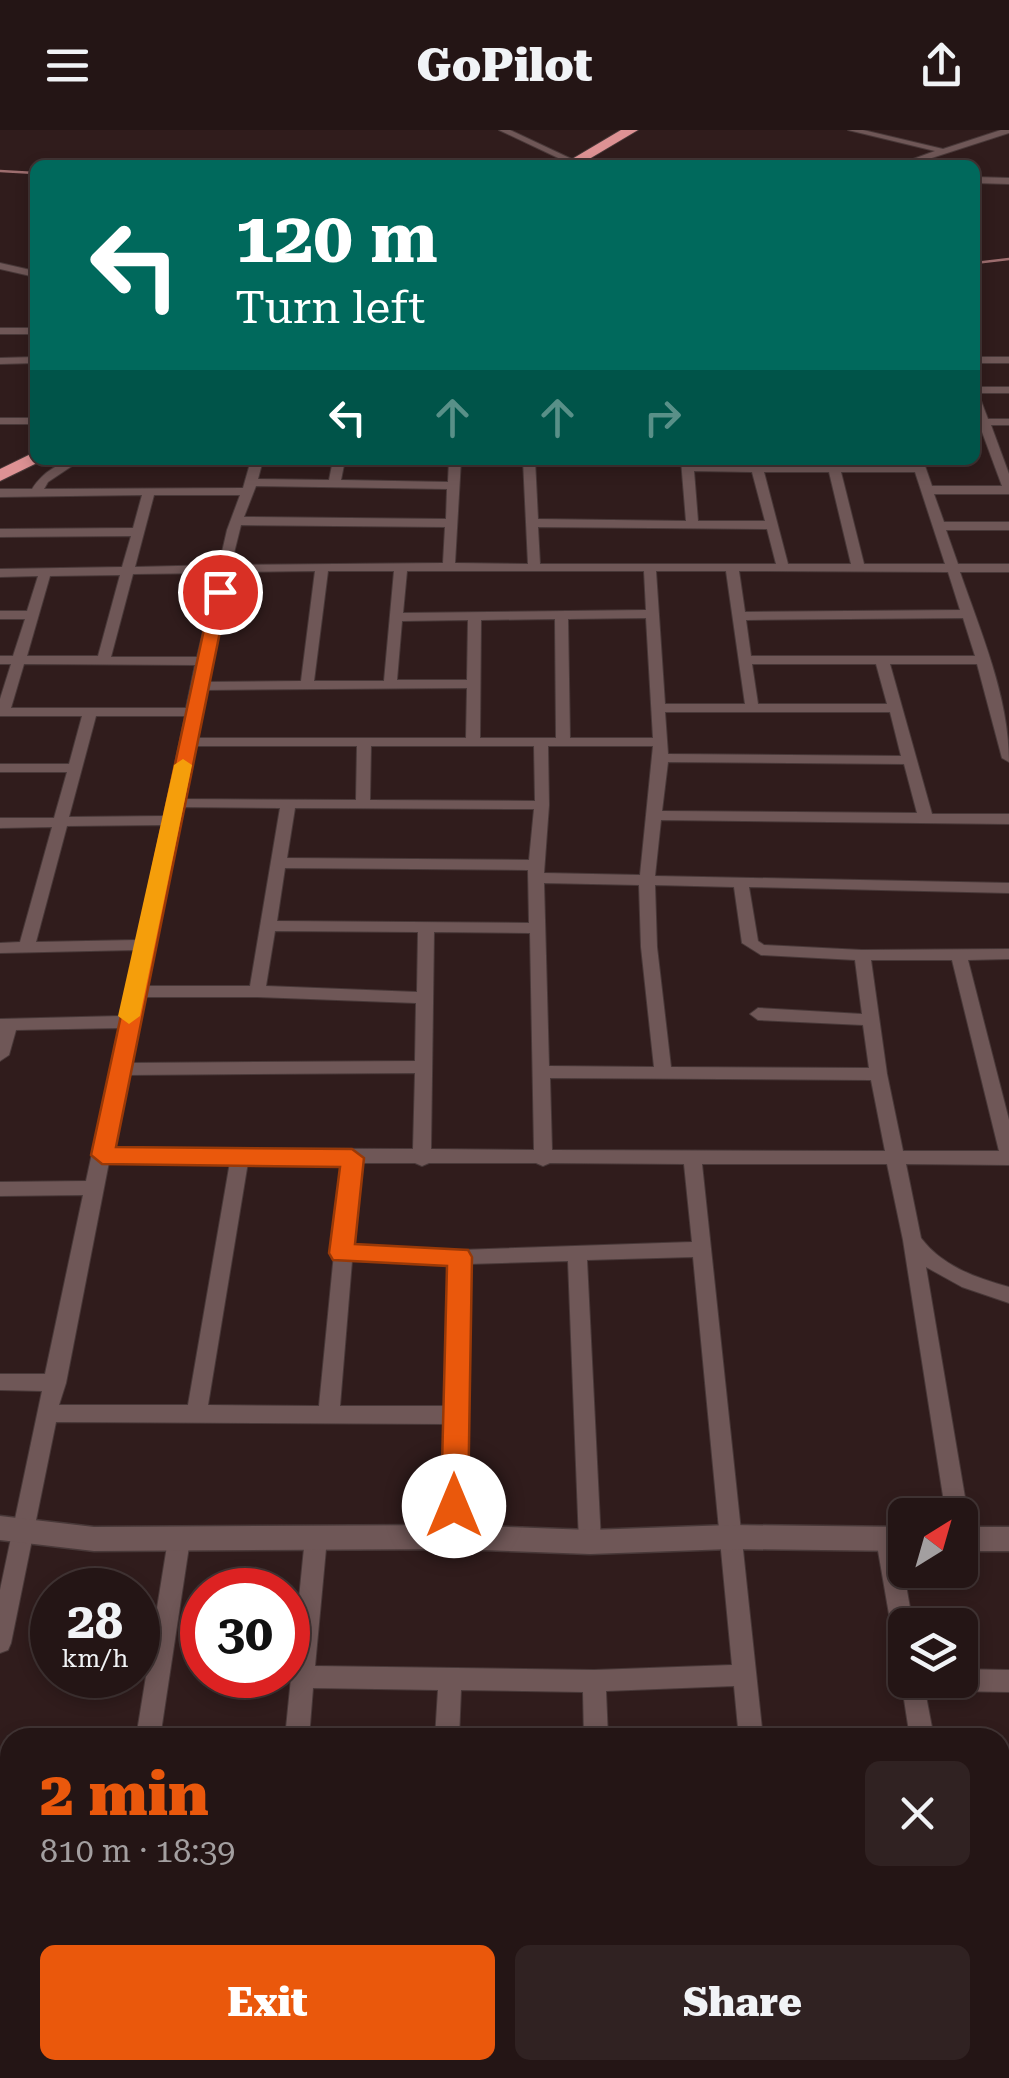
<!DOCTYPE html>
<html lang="en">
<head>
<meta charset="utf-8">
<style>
	:root { --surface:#241515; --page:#302222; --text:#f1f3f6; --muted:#a39fa0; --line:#413434; --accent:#ea580c }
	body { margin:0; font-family:"Roboto Serif",serif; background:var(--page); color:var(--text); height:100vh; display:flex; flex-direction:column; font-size:38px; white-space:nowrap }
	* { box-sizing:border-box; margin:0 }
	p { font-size:32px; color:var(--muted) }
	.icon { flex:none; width:55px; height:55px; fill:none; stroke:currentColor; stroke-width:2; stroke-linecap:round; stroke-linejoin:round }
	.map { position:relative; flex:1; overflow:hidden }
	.sheet { position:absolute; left:0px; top:1598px; width:1010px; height:352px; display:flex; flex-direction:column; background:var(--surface); border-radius:30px 30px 0 0; box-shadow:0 5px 15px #0003,0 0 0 2px var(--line) }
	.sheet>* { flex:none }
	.banner { position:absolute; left:30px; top:30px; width:950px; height:305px; border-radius:15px; box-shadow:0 5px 15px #0003,0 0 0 2px var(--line); background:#00695c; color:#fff; overflow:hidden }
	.needle { width:65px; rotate:37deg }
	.controls { position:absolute; left:888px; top:1368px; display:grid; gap:20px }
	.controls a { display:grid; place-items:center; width:90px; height:90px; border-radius:15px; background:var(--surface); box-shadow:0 5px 15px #0003,0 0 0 2px var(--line); font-size:50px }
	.speed { position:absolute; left:30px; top:1438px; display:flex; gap:20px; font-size:50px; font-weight:700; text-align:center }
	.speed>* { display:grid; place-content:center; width:130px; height:130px; border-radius:50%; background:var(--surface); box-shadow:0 5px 15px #0003,0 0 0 2px var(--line); line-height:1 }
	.speed small { font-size:25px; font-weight:400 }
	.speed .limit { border:15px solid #d22; background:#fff; color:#111 }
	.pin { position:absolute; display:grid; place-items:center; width:85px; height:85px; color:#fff; margin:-42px; border:5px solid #fff; border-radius:50%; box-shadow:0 2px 10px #0007 }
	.me { position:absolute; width:110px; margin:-55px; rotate:0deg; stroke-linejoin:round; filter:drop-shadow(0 0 8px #0008) }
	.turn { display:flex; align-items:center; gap:35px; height:210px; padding:0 40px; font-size:45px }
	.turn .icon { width:130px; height:130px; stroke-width:2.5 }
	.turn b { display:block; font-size:70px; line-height:85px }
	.lanes { display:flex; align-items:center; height:95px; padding:0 40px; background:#0003; justify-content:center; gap:50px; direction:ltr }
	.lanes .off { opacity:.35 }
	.round { display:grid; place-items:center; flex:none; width:105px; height:105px; border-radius:15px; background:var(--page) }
	.overview { display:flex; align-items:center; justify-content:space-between; height:170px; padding:0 40px }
	h1 { font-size:60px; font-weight:800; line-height:75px; color:var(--accent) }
	.cta { display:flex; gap:20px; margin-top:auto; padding:20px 40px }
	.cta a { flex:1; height:115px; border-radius:15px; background:var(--accent); color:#fff; font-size:40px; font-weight:800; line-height:115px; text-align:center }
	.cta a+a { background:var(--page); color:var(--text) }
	header { display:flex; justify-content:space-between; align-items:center; height:130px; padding:0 40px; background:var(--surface); font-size:45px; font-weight:800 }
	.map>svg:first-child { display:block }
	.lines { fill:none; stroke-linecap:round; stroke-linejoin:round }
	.stream { stroke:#9d6d6e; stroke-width:2.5 }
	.minor-casing { stroke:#483838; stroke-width:2 }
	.tertiary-casing { stroke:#483838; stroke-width:3 }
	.trunk-casing { stroke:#483838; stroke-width:2 }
	.minor { fill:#6f5757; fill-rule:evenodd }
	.tertiary { fill:#6f5757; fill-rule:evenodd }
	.trunk { fill:#de9294; fill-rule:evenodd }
	.route { fill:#ea580c; stroke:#983908; stroke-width:2.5 }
	.slow { fill:#f59e0b }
</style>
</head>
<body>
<header><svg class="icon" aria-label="menu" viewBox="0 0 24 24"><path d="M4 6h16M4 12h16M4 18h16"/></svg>GoPilot<svg class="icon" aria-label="share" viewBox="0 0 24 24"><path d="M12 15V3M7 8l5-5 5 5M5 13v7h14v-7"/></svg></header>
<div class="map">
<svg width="1009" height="1948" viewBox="0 0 1009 1948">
	<rect width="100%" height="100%" fill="#301c1c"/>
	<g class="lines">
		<path class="stream" d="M 0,41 L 35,43
			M 975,133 L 1009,129"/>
		<defs>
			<path id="minor" d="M 499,0 L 510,0 L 578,32 L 571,34 Z
				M 848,0 L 863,0 L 943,19 L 1001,0 L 1009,0 L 1009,3 L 910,35 L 897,35 L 935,21 Z
				M 975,47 L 1009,48 L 1009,54 L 975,53 Z
				M 0,133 L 35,141 L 35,147 L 0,139 Z
				M 0,198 L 35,198 L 35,204 L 0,204 Z
				M 35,227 L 35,233 L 0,234 L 0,228 Z
				M 975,227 L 1009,227 L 1009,233 L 975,233 Z
				M 975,257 L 1009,257 L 1009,263 L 975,263 Z
				M 975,265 L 980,268 L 988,289 L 1009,289 L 1009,295 L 991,295 L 1009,344 L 1009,364 L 934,364 L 944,392 L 1009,392 L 1009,400 L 946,400 L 958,434 L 1009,434 L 1009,442 L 960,442 C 981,503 1009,567 1009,632 L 1002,628 L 977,534 L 890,534 L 932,684 L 1009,684 L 1009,694 L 661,690 L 655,746 L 1009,753 L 1009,763 L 749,757 L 758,811 L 764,815 L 862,820 L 1009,819 L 1009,829 L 968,830 L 1009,990 L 1009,1035 L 906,1034 L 921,1108 C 942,1136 976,1148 1009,1157 L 1009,1173 L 962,1157 L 926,1137 L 968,1385 L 965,1392 L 960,1393 L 960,1385 L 946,1385 L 903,1110 L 887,1034 L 702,1034 L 763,1608 L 739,1608 L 734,1556 L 606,1561 L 608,1608 L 584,1608 L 583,1562 L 461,1560 L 459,1608 L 435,1608 L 438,1560 L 313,1558 L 309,1608 L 285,1608 L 305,1408 L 308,1401 L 316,1398 L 324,1401 L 327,1408 L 315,1536 L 594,1540 L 732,1535 L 693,1127 L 587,1130 L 601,1412 L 598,1419 L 590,1422 L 582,1419 L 579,1412 L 568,1131 L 468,1134 L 466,1407 L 463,1414 L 455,1417 L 447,1414 L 444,1407 L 446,1294 L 56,1292 L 11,1513 L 8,1520 L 0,1523 L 0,1460 L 42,1261 L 0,1260 L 0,1244 L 45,1244 L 83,1065 L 0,1066 L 0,1052 L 86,1051 L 119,898 L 16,900 L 9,925 L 0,931 L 0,889 L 121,886 L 135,820 L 0,823 L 0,813 L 20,812 L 52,697 L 0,698 L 0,688 L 54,688 L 67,642 L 0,642 L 0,634 L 69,634 L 82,586 L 0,586 L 0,569 L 11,534 L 0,534 L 0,526 L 13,526 L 25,489 L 0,489 L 0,481 L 27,481 L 38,446 L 0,447 L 0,439 L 122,437 L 131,406 L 0,407 L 0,399 L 133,398 L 142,365 L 0,367 L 0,359 L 32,359 C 43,342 61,330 81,330 L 48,352 L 44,359 L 243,358 L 251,330 L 263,330 L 258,349 L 329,350 L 333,330 L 345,330 L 341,350 L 448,352 L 449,330 L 461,330 L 455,433 L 528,434 L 523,330 L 535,330 L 538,389 L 686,391 L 681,330 L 693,330 L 693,335 L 913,336 L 911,330 L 923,330 L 932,356 L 1002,356 L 975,283 ZM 694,341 L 752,342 L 765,391 L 698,391 ZM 764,342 L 829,342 L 851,434 L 788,434 ZM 841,342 L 915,342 L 945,434 L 864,434 ZM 256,356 L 447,359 L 446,389 L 244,387 ZM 154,365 L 240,365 L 227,400 L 219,435 L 135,437 ZM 241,395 L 445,397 L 443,433 L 231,435 ZM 538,397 L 767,399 L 776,434 L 540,434 ZM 315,441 L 301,551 L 205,552 L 230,442 ZM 328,441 L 394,441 L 384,551 L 314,551 ZM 407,441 L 644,441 L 646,480 L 403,483 ZM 656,441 L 726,441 L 745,574 L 665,574 ZM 739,441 L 948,442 L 960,480 L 745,482 ZM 217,443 L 197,527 L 111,527 L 133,444 ZM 120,445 L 98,526 L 27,526 L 50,446 ZM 646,488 L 653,608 L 570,608 L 568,489 ZM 963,488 L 975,526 L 751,526 L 746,490 ZM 555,489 L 556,608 L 480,608 L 481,490 ZM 468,490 L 467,550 L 397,550 L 402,491 ZM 24,534 L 195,535 L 186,578 L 11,578 ZM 752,534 L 876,534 L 887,574 L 758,574 ZM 467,558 L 466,608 L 194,608 L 202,582 L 200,579 L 204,560 ZM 665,582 L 890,582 L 901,626 L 668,624 ZM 96,586 L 185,586 L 164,686 L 69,687 ZM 192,616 L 357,616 L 356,670 L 182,669 ZM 371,616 L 534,616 L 535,671 L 370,670 ZM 548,616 L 653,616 L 640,745 L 544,743 L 549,675 ZM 668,632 L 904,634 L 917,683 L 662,681 ZM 180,677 L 280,678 L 250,856 L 144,856 ZM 295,678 L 534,679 L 529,730 L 287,728 ZM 162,695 L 137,810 L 36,812 L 67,696 ZM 285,738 L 528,740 L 529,793 L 277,791 ZM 544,753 L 639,755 L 641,817 L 654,937 L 549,936 ZM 655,755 L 734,757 L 742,813 L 761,825 L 855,830 L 862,884 L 758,878 L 750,884 L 758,890 L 863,895 L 869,938 L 671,937 L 657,817 ZM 275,801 L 418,802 L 417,862 L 266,856 ZM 434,802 L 530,803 L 534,1020 L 431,1019 ZM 871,830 L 952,830 L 999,1021 L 903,1021 L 887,944 ZM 142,867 L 257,867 L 416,873 L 415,931 L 128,933 ZM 415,943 L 413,1019 L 111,1018 L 126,945 ZM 550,948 L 871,950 L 885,1021 L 552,1020 ZM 109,1032 L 230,1032 L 188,1275 L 59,1275 L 66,1253 ZM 248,1032 L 343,1032 L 319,1276 L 208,1275 ZM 361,1033 L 415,1033 L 422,1036 L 429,1033 L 536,1033 L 543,1036 L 550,1033 L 684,1034 L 692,1112 L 459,1120 L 353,1116 ZM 352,1131 L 449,1134 L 447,1276 L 340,1276 Z
				M 0,288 L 35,288 L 35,294 L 0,294 Z
				M 887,1399 L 895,1402 L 898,1409 L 913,1495 L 905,1495 L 905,1523 L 897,1520 L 894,1513 L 876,1409 L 879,1402 Z
				M 179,1400 L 187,1403 L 190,1410 L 160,1608 L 136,1608 L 168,1410 L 171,1403 Z
				M 960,1539 L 1009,1540 L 1009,1562 L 952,1561 L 944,1558 L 941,1550 L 960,1550 Z
				M 905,1542 L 905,1550 L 923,1550 L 934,1608 L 910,1608 L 901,1550 Z
				M 1000,1681 L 1009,1682 L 1009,1706 L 1000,1705 Z
				M 0,1771 L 10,1771 L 10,1797 L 0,1797 Z
				M 1000,1841 L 1009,1841 L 1009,1867 L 1000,1867 Z
				M 423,1940 L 449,1940 L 449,1948 L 423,1948 Z
				M 594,1940 L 620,1940 L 620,1948 L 594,1948 Z
				M 773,1940 L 799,1940 L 799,1948 L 773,1948 Z"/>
			<path id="tertiary" d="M 0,1386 L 94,1397 L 455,1395 L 590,1400 L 730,1395 L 905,1397 L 905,1421 L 730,1419 L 590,1424 L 455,1419 L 94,1421 L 0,1410 Z
				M 960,1397 L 1009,1397 L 1009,1421 L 960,1421 Z"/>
			<path id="trunk" d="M 621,0 L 638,0 L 579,35 L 562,35 Z
				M 35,322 L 35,330 L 41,331 L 0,351 L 0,339 Z"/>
		</defs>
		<use href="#minor" class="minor-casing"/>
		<use href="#tertiary" class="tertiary-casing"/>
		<use href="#trunk" class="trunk-casing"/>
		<use href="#minor" class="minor"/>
		<use href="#tertiary" class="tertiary"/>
		<use href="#trunk" class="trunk"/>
	</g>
	<path class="route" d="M 220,457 L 228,462 L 116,1017 L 352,1019 L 364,1028 L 355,1114 L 468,1120 L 472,1127 L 468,1376 L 464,1385 L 454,1388 L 445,1385 L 441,1376 L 447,1136 L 333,1130 L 329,1123 L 340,1037 L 102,1034 L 91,1025 L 212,462 Z"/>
	<path class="slow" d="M 183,629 L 192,635 L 140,886 L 129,894 L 118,886 L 174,635 Z"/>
</svg>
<div class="controls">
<a><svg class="needle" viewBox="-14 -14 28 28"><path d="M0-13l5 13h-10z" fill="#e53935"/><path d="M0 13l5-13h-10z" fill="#a39fa0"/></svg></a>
<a><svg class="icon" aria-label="layers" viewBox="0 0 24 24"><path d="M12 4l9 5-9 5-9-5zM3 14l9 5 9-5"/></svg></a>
</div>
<div class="speed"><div>28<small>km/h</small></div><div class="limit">30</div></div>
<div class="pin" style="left:220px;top:462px;background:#d93025"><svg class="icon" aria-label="arrive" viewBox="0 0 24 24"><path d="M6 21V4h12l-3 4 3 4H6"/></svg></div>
<svg class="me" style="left:454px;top:1376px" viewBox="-20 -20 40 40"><circle r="19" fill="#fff"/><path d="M0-13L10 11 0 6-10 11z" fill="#ea580c"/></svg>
<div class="banner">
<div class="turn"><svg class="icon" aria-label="left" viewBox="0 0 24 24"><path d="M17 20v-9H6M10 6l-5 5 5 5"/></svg><div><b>120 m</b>Turn left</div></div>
<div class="lanes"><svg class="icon" aria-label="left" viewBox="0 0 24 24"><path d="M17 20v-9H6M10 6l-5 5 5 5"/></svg><svg class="icon off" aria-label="ahead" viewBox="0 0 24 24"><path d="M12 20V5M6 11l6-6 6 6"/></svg><svg class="icon off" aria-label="ahead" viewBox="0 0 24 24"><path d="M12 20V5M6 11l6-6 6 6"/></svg><svg class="icon off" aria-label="right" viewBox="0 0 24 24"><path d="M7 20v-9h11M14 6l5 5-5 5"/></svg></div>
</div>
<section class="sheet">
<div class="overview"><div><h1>2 min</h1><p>810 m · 18:39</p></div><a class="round"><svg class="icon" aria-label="close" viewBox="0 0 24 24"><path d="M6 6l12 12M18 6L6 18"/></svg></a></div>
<div class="cta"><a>Exit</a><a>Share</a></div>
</section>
</div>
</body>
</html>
